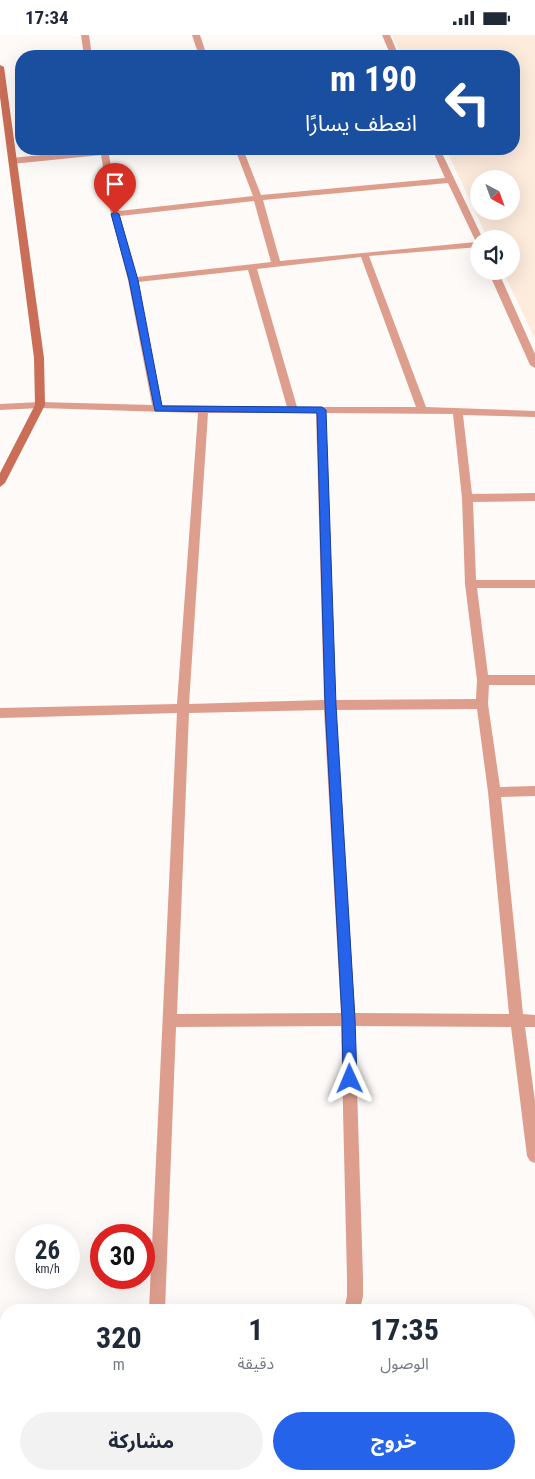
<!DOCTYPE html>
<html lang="ar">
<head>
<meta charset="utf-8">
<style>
	:root { --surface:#fff; --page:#f2f2f3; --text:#1f2937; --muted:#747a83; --accent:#2563eb }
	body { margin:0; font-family:"Roboto Condensed","Noto Sans Arabic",sans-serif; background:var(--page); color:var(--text); direction:rtl; height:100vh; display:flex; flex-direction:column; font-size:19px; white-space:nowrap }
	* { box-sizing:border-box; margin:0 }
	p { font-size:16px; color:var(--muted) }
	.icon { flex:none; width:28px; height:28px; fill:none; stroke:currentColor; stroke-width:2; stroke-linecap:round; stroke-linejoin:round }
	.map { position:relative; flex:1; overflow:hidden; direction:ltr }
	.drawer { position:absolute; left:0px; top:1269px; width:535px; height:176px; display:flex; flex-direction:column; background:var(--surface); border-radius:20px 20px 0 0; box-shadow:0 5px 20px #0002; direction:rtl }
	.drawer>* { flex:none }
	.hud { position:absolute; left:15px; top:15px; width:505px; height:105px; border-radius:20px; box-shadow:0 5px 20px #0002; direction:rtl; background:#1a4fa0; color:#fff; overflow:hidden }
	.needle { width:32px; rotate:139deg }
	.buttons { position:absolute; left:470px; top:135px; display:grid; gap:10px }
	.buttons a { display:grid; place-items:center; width:50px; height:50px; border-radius:50%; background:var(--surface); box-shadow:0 5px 20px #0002; font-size:25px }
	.speed { position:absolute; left:15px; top:1189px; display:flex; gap:10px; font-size:25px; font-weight:700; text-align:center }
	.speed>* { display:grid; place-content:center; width:65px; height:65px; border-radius:50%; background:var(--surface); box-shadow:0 5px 20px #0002; line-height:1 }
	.speed small { font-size:12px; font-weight:400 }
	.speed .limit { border:8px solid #d22; background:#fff; color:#111 }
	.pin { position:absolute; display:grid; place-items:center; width:42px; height:42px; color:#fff; margin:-51px -21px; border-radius:50% 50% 50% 0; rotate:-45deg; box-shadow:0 0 5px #0007 }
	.pin .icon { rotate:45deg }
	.me { position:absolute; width:55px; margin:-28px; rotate:359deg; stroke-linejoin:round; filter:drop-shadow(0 0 4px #0008) }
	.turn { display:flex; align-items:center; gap:18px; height:105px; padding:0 20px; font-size:22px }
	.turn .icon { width:65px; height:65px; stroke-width:2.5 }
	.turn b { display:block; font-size:35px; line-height:42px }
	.eta { display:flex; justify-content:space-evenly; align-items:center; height:85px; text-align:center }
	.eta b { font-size:30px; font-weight:700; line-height:35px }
	.action { display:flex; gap:10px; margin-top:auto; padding:10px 20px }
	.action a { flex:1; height:58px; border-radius:30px; background:var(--accent); color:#fff; font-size:20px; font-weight:700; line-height:58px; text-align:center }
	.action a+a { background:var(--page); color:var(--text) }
	.status { display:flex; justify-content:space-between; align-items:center; height:35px; padding:0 25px; background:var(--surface); direction:ltr }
	.status svg { height:14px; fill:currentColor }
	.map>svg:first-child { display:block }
	.built { fill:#fdebdc; fill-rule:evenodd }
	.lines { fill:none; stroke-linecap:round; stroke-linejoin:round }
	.street { fill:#de9e8d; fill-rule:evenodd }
	.secondary { fill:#ca6e57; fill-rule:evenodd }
	.route { fill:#2563eb; stroke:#184099 }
</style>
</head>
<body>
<div class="status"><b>17:34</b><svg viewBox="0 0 49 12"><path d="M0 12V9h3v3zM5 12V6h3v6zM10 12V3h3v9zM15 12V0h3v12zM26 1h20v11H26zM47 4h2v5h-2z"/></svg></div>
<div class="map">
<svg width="535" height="1444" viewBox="0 0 535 1444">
	<rect width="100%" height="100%" fill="#fdfaf7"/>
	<path class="built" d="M 392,0 L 535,0 L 535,304 L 503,236 L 511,236 L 511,204 L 488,204 L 446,114 L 514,114 L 514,21 L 402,21 ZM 479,144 L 511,144 L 511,176 L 479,176 Z"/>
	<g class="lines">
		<path class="street" d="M 81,0 L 89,0 L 92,21 L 84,21 Z
			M 192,0 L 200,0 L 207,21 L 199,21 Z
			M 382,0 L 390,0 L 399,21 L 391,21 Z
			M 100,114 L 146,114 L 142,117 L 109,120 L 119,176 L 253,161 L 235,114 L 243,114 L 261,160 L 445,143 L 432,114 L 440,114 L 483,204 L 479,204 L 479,212 L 369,221 L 426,372 L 535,376 L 535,382 L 463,380 L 472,459 L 535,458 L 535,466 L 473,467 L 476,545 L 535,545 L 535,553 L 477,553 L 488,640 L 535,640 L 535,650 L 489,650 L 488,669 L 500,752 L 535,751 L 535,761 L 501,762 L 523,979 L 535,980 L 535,992 L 525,992 L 535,1066 L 535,1128 L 530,1126 L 527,1121 L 511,992 L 355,991 L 363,1242 L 363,1261 L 360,1275 L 344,1275 L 347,1261 L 347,1242 L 341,991 L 176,992 L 165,1275 L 149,1275 L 177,678 L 0,683 L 0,673 L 177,669 L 198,378 L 40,373 L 0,375 L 0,369 L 40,367 L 152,370 L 128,245 L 111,179 L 101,120 L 12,129 L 8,126 L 12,123 ZM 448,148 L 476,207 L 280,226 L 263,165 ZM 254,166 L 271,227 L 137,242 L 120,181 ZM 361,222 L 416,372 L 297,372 L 257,234 ZM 248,235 L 287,372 L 162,370 L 138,247 ZM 208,378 L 316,378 L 324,665 L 189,669 ZM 326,378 L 453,379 L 462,463 L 465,549 L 477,645 L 476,664 L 336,665 ZM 477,674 L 488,757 L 509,979 L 355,978 L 336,675 ZM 324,675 L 341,978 L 177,979 L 189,678 Z
			M 488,236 L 498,236 L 535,319 L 535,333 L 530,330 Z
			M 141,1439 L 157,1439 L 158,1444 L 140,1444 Z"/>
		<path class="secondary" d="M 0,30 L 4,32 L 44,323 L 45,370 L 5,448 L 0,452 L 0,438 L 35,370 L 34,323 L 0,62 Z"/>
	</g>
	<path class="route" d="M 115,177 L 119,179 L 138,245 L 162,371 L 322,372 L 326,375 L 336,670 L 355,984 L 357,1044 L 355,1048 L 350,1050 L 345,1048 L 343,1044 L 342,984 L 325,670 L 317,378 L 155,376 L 129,245 L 111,179 Z"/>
</svg>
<div class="buttons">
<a><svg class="needle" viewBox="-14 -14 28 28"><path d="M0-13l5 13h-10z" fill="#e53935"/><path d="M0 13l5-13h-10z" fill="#747a83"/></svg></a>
<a><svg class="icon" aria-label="sound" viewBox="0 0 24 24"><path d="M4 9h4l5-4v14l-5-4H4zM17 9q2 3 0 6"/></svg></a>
</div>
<div class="speed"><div>26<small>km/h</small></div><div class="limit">30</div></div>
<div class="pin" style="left:115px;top:179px;background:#d93025"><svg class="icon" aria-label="arrive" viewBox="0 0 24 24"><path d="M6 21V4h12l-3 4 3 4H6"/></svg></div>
<svg class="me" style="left:350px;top:1044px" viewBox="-20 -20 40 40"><path d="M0-17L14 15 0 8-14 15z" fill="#2563eb" stroke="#fff" stroke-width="4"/></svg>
<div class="hud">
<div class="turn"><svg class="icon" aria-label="left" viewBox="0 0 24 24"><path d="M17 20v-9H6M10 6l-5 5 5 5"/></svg><div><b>190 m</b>انعطف يسارًا</div></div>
</div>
<section class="drawer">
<div class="eta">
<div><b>17:35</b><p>الوصول</p></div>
<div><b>1</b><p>دقيقة</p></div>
<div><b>320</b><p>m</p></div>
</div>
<div class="action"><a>خروج</a><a>مشاركة</a></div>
</section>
</div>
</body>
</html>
